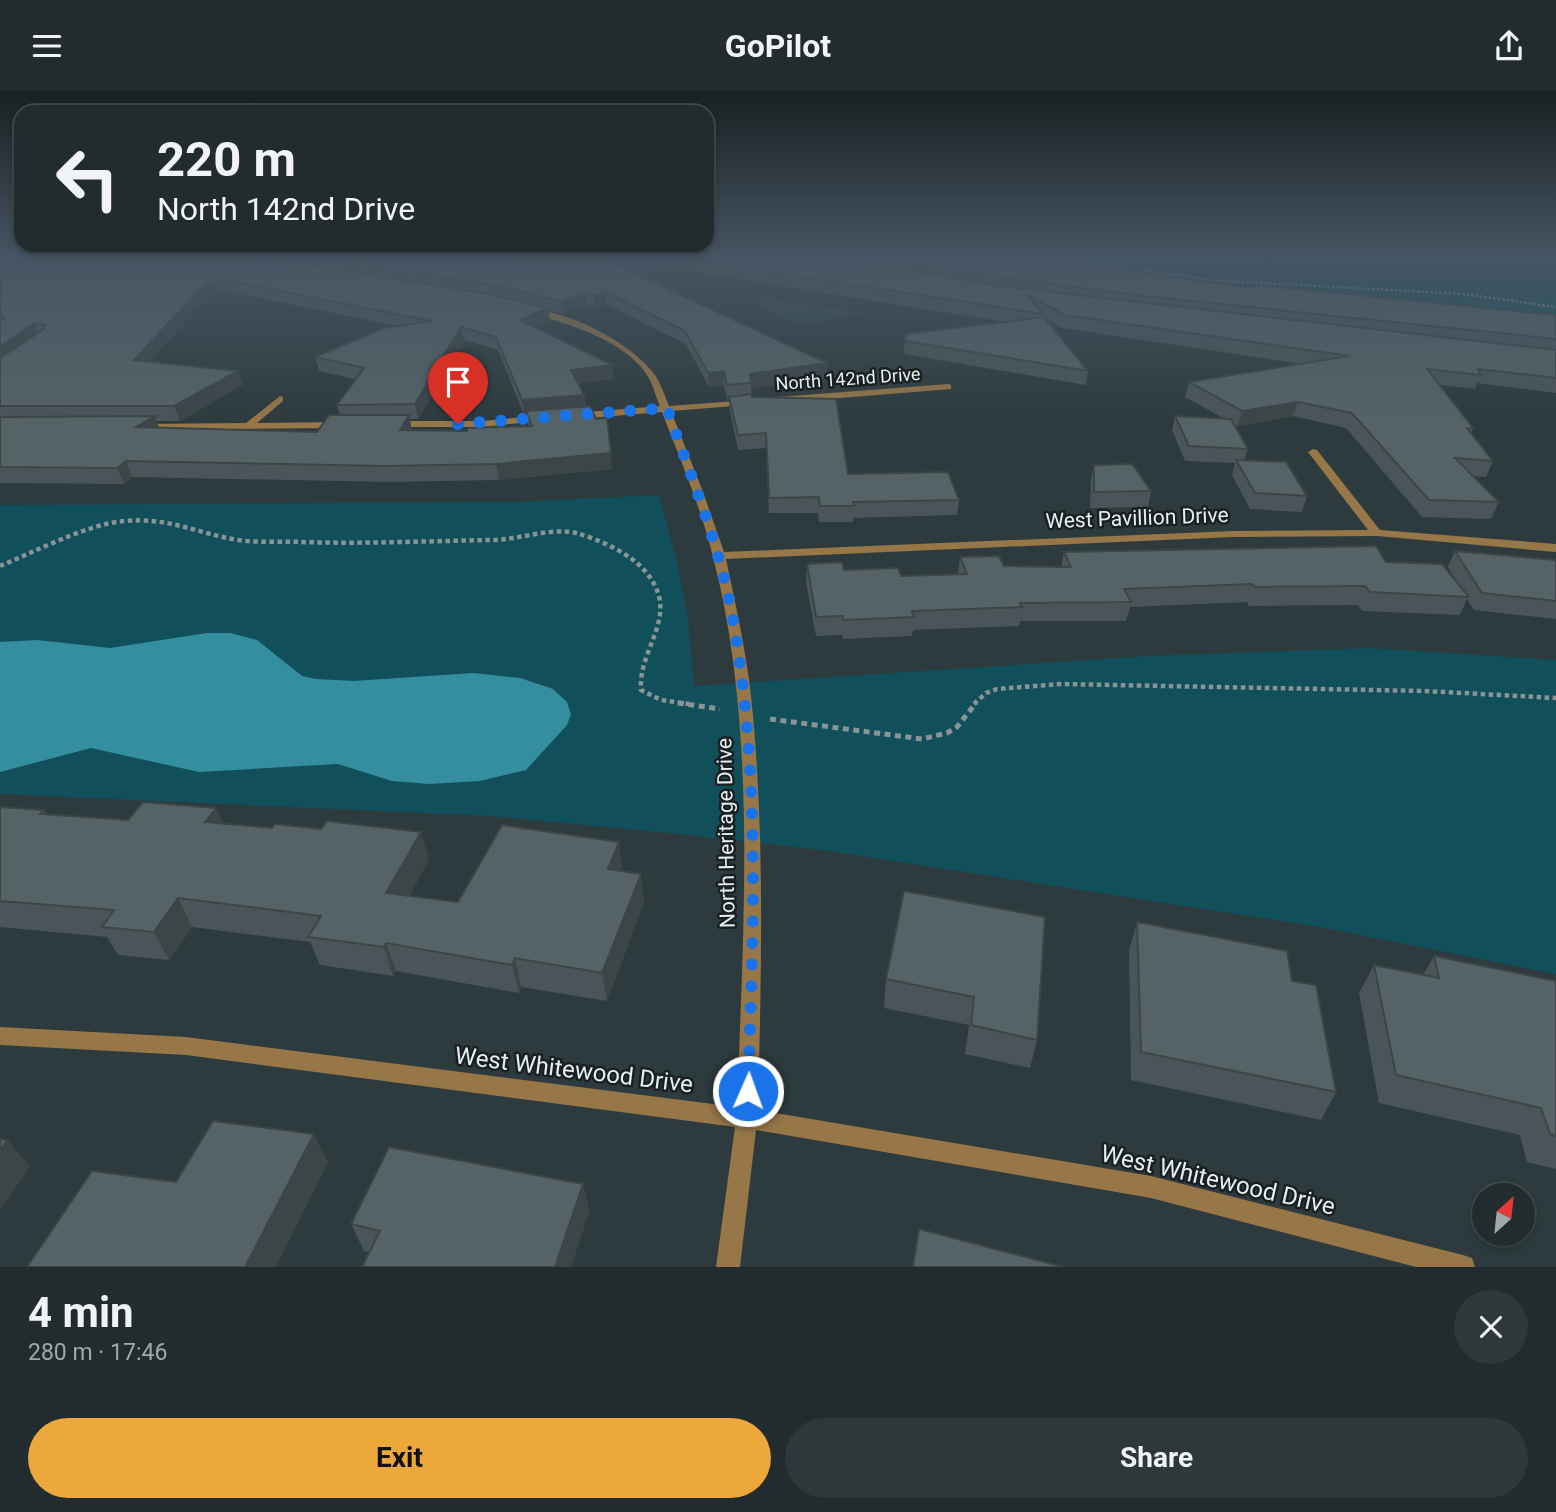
<!DOCTYPE html>
<html lang="en">
<head>
<meta charset="utf-8">
<style>
	:root { --surface:#222c2e; --page:#2e383a; --text:#f1f3f6; --muted:#a2a7aa; --line:#3f484a; --accent:#eda83b }
	body { margin:0; font-family:Roboto,sans-serif; background:var(--page); color:var(--text); height:100vh; display:flex; flex-direction:column; font-size:26px; white-space:nowrap }
	* { box-sizing:border-box; margin:0 }
	p { font-size:23px; color:var(--muted) }
	.icon { flex:none; width:38px; height:38px; fill:none; stroke:currentColor; stroke-width:2; stroke-linecap:round; stroke-linejoin:round }
	.map { position:relative; height:1176px; overflow:hidden }
	.drawer { display:flex; flex-direction:column; background:var(--surface); flex:1 }
	.drawer>* { flex:none }
	.hud { position:absolute; left:14px; top:14px; width:700px; height:147px; border-radius:21px; box-shadow:0 4px 10px #0003,0 0 0 2px var(--line); background:#222c2e; color:var(--text); overflow:hidden }
	.needle { width:46px; rotate:27deg }
	.fabs { position:absolute; left:1472px; top:1092px; display:grid; gap:14px }
	.fabs a { display:grid; place-items:center; width:63px; height:63px; border-radius:50%; background:var(--surface); box-shadow:0 4px 10px #0003,0 0 0 2px var(--line); font-size:35px }
	.pin { position:absolute; display:grid; place-items:center; width:60px; height:60px; color:#fff; margin:-72px -30px; border-radius:50% 50% 50% 0; rotate:-45deg; box-shadow:0 0 7px #0007 }
	.pin .icon { rotate:45deg }
	.me { position:absolute; width:77px; margin:-38px; rotate:2deg; stroke-linejoin:round; filter:drop-shadow(0 0 5px #0008) }
	.turn { display:flex; align-items:center; gap:24px; height:147px; padding:0 28px; font-size:32px }
	.turn .icon { width:91px; height:91px; stroke-width:2.5 }
	.turn b { display:block; font-size:49px; line-height:60px }
	.round { display:grid; place-items:center; flex:none; width:74px; height:74px; border-radius:37px; background:var(--page) }
	.head { display:flex; align-items:center; justify-content:space-between; height:119px; padding:0 28px }
	h1 { font-size:42px; font-weight:700; line-height:52px }
	.action { display:flex; gap:14px; margin-top:auto; padding:14px 28px }
	.action a { flex:1; height:80px; border-radius:42px; background:var(--accent); color:#111; font-size:28px; font-weight:700; line-height:80px; text-align:center }
	.action a+a { background:var(--page); color:var(--text) }
	header { display:flex; justify-content:space-between; align-items:center; height:91px; padding:0 28px; background:var(--surface); font-size:32px; font-weight:700 }
	.map>svg:first-child { display:block }
	.built { fill:#33484d }
	.green { fill:#11505b }
	.water { fill:#358e9f }
	.lines { fill:none; stroke-linecap:round; stroke-linejoin:round }
	.path-far2 { stroke:#899496; stroke-width:2.5; stroke-dasharray:2.5 2; stroke-linecap:butt }
	.path-far1 { stroke:#899496; stroke-width:4.5; stroke-dasharray:4.5 3.5; stroke-linecap:butt }
	.path { stroke:#899496; stroke-width:5; stroke-dasharray:6 4.5; stroke-linecap:butt }
	.minor { fill:#977648; fill-rule:evenodd }
	.wall { fill:#495559; fill-rule:evenodd }
	.shaded-wall { fill:#3c4548 }
	.building { fill:#556367; stroke:#3c4548; stroke-width:2 }
	.route { stroke:#1a73e8; stroke-width:12; stroke-dasharray:0 21.6 }
	.labels { text-anchor:middle; stroke-width:5; stroke-linejoin:round; paint-order:stroke }
	.far-street-label { font-size:18px; fill:#e6eff0; stroke:#1a2022 }
	.street-label { font-size:21px; fill:#e6eff0; stroke:#1a2022 }
	.near-street-label { font-size:24px; fill:#e6eff0; stroke:#1a2022 }
</style>
</head>
<body>
<header><svg class="icon" aria-label="menu" viewBox="0 0 24 24"><path d="M4 6h16M4 12h16M4 18h16"/></svg>GoPilot<svg class="icon" aria-label="share" viewBox="0 0 24 24"><path d="M12 15V3M7 8l5-5 5 5M5 13v7h14v-7"/></svg></header>
<div class="map">
<svg width="1556" height="1176" viewBox="0 0 1556 1176">
	<rect width="100%" height="100%" fill="#2d3b3e"/>
	<path class="built" d="M 762,206 L 793,211 L 866,222 L 798,234 L 752,212 Z"/>
	<path class="green" d="M 988,166 L 1556,166 L 1556,229 L 1292,204 Z
		M 659,404 L 677,471 L 688,528 L 694,595 L 1149,565 L 1369,557 L 1556,569 L 1556,883 L 1320,836 L 822,759 L 669,742 L 489,725 L 0,703 L 0,414 L 516,411 Z"/>
	<path class="water" d="M 207,542 L 230,542 L 257,549 L 302,585 L 316,588 L 354,590 L 473,582 L 520,587 L 553,598 L 567,611 L 571,623 L 567,634 L 526,679 L 480,690 L 429,693 L 392,690 L 338,673 L 199,681 L 91,657 L 0,681 L 0,551 L 37,549 L 110,557 Z"/>
	<g class="lines">
		<path class="path-far2" d="M 1050,166 L 1210,189 L 1464,203 L 1556,216"/>
		<path class="path-far1" d="M 0,475 C 34,461 88,433 124,430 C 169,426 196,442 238,449 C 258,452 281,450 301,451 C 365,453 429,450 492,449 C 519,449 550,436 576,442 C 598,448 630,462 645,480 C 683,524 638,555 641,599 L 661,609 L 689,613
			M 974,613 L 986,602 L 997,598 L 1061,593 L 1425,600 L 1556,607"/>
		<path class="path" d="M 678,612 L 720,618
			M 770,628 L 922,648 L 947,642 L 957,636 L 976,612"/>
		<path class="minor" d="M 530,219 C 569,219 633,253 655,284 C 661,293 665,305 669,315 L 750,309 L 752,311 L 747,314 L 671,320 L 703,401 L 724,461 L 1233,440 L 1368,439 L 1308,361 L 1313,358 L 1317,359 L 1380,439 L 1556,453 L 1556,461 L 1377,445 L 1233,446 L 726,468 C 737,520 749,573 753,625 C 765,756 761,888 758,1019 L 1151,1085 L 1463,1164 L 1472,1167 L 1475,1176 L 1416,1176 L 1151,1107 L 756,1039 L 740,1176 L 716,1176 L 735,1036 L 186,964 L 0,954 L 0,936 L 186,946 L 737,1016 C 743,839 758,638 713,466 C 701,416 680,368 662,321 L 576,328 L 571,325 L 576,322 L 660,315 C 656,307 654,297 650,289 C 630,251 569,232 530,223 Z
			M 948,293 L 951,294 L 951,298 L 778,312 L 773,309 L 778,306 Z
			M 280,305 L 283,306 L 283,310 L 257,332 L 339,331 L 344,334 L 339,337 L 142,339 L 137,336 L 142,333 L 246,332 Z
			M 545,324 L 548,325 L 548,329 L 483,336 L 394,336 L 389,333 L 394,330 L 483,330 Z"/>
	</g>
	<path class="wall" d="M 0,166 L 599,166 L 827,272 L 827,287 L 751,297 L 752,306 L 848,383 L 959,409 L 957,424 L 853,427 L 853,431 L 819,431 L 818,422 L 769,422 L 766,357 L 738,359 L 730,320 L 729,308 L 727,308 L 724,294 L 709,296 L 686,253 L 606,213 L 595,217 L 586,213 L 564,223 L 548,219 L 550,230 L 535,236 L 613,274 L 614,288 L 578,292 L 584,304 L 586,316 L 612,378 L 499,389 L 390,391 L 132,386 L 124,393 L 0,392 ZM 226,200 L 397,235 L 315,266 L 319,280 L 355,288 L 337,314 L 340,324 L 317,341 L 159,336 L 156,330 L 180,330 L 242,294 L 238,280 L 150,270 L 208,206 ZM 464,249 L 498,259 L 524,324 L 527,324 L 528,336 L 467,340 L 412,339 L 409,328 L 418,328 Z
		M 603,166 L 1031,166 L 1253,197 L 1556,224 L 1556,302 L 1477,292 L 1475,298 L 1440,294 L 1473,337 L 1471,342 L 1493,370 L 1486,386 L 1473,385 L 1499,411 L 1491,428 L 1422,426 L 1346,337 L 1293,325 L 1238,335 L 1234,333 L 1248,358 L 1244,369 L 1307,405 L 1302,421 L 1250,418 L 1232,384 L 1235,372 L 1185,370 L 1172,339 L 1175,325 L 1223,327 L 1185,306 L 1189,291 L 1302,273 L 1063,237 L 1045,227 L 1088,280 L 1086,294 L 904,263 L 905,243 L 1005,231 Z
		M 1094,374 L 1151,400 L 1148,416 L 1090,417 L 1091,389 Z
		M 1455,460 L 1556,469 L 1556,528 L 1474,519 L 1467,508 L 1460,524 L 1362,520 L 1358,514 L 1249,515 L 1247,511 L 1130,516 L 1126,530 L 1020,530 L 1019,535 L 913,539 L 912,545 L 843,548 L 842,544 L 816,545 L 806,491 L 807,473 L 844,479 L 901,485 L 958,484 L 960,466 L 1004,475 L 1061,476 L 1064,461 L 1386,471 L 1457,491 L 1448,476 Z
		M 0,716 L 44,719 L 46,723 L 128,729 L 216,717 L 223,733 L 272,737 L 421,741 L 429,769 L 409,805 L 458,811 L 623,779 L 622,781 L 644,811 L 607,910 L 521,896 L 519,902 L 396,880 L 393,885 L 320,874 L 310,851 L 192,836 L 169,869 L 118,864 L 107,846 L 0,836 Z
		M 904,800 L 1037,949 L 1030,977 L 965,963 L 969,934 L 884,917 L 886,888 Z
		M 1137,831 L 1292,890 L 1336,1001 L 1321,1029 L 1131,989 L 1129,859 Z
		M 1434,865 L 1556,890 L 1556,1078 L 1527,1071 L 1520,1044 L 1379,1012 L 1359,902 L 1374,874 L 1423,884 Z
		M 583,1093 L 589,1120 L 571,1176 L 362,1176 L 369,1161 L 364,1160 L 351,1133 Z"/>
	<path class="shaded-wall" d="M 222,188 L 226,200 L 208,206 L 139,283 L 134,269 L 204,194 Z
		M 584,201 L 586,213 L 564,223 L 562,211 Z
		M 605,201 L 606,213 L 595,217 L 594,204 Z
		M 548,217 L 550,230 L 522,242 L 520,229 Z
		M 34,232 L 39,245 L 0,275 L 0,256 Z
		M 461,236 L 464,249 L 418,328 L 415,313 Z
		M 827,272 L 827,287 L 751,297 L 750,283 Z
		M 613,274 L 614,288 L 573,293 L 571,279 Z
		M 238,280 L 242,294 L 180,330 L 174,315 Z
		M 724,280 L 724,294 L 709,296 L 708,282 Z
		M 584,304 L 586,319 L 526,320 L 527,324 L 524,324 L 522,309 Z
		M 1298,311 L 1293,325 L 1238,335 L 1242,320 Z
		M 409,324 L 412,339 L 400,339 Z
		M 155,325 L 160,341 L 136,336 Z
		M 611,362 L 612,378 L 499,389 L 496,373 Z
		M 126,370 L 132,386 L 124,393 L 117,377 Z
		M 216,717 L 228,744 L 205,731 Z
		M 421,741 L 429,769 L 395,830 L 386,802 Z
		M 619,751 L 623,779 L 612,806 L 608,778 Z
		M 641,783 L 644,811 L 607,910 L 602,882 Z
		M 178,807 L 192,836 L 169,869 L 154,841 Z
		M 386,852 L 396,880 L 393,885 L 384,856 Z
		M 515,867 L 521,896 L 519,902 L 512,874 Z
		M 314,1043 L 328,1071 L 276,1176 L 245,1176 Z
		M 8,1049 L 30,1076 L 0,1119 L 0,1059 Z
		M 583,1093 L 589,1120 L 571,1176 L 555,1176 Z"/>
	<path class="building" d="M 0,166 L 247,166 L 332,177 L 489,203 L 548,217 L 520,229 L 613,274 L 571,279 L 584,304 L 522,309 L 496,246 L 461,236 L 415,313 L 337,314 L 364,277 L 315,266 L 384,237 L 432,230 L 222,188 L 204,194 L 134,269 L 238,280 L 174,315 L 0,315 L 0,267 L 44,238 L 45,234 L 34,232 L 0,256 L 0,228 L 5,228 L 0,222 Z
		M 325,166 L 599,166 L 827,272 L 750,283 L 751,292 L 727,294 L 724,280 L 708,282 L 685,240 L 605,201 L 594,204 L 584,201 L 562,211 L 509,197 Z
		M 675,166 L 837,166 L 999,195 L 1556,259 L 1556,287 L 1478,278 L 1481,284 L 1427,278 L 1473,337 L 1467,337 L 1493,370 L 1455,367 L 1499,411 L 1429,409 L 1352,322 L 1298,311 L 1242,320 L 1189,291 L 1349,265 L 1065,224 L 1026,203 L 1043,223 Z
		M 875,166 L 1031,166 L 1253,197 L 1254,194 L 1556,224 L 1556,248 L 1144,205 L 1000,186 Z
		M 1044,226 L 1088,280 L 905,250 L 905,243 Z
		M 751,303 L 752,306 L 836,308 L 848,383 L 948,381 L 959,409 L 853,411 L 854,415 L 820,415 L 819,406 L 769,407 L 766,342 L 738,344 L 729,306 Z
		M 590,315 L 596,328 L 607,327 L 611,362 L 496,373 L 386,375 L 126,370 L 117,377 L 0,376 L 0,326 L 155,325 L 136,336 L 317,341 L 329,324 L 409,324 L 400,339 L 467,340 L 468,337 L 532,335 L 526,320 Z
		M 1175,325 L 1231,328 L 1248,358 L 1189,355 Z
		M 1236,369 L 1286,371 L 1307,405 L 1255,402 Z
		M 1132,373 L 1151,400 L 1094,401 L 1094,374 Z
		M 1376,455 L 1386,471 L 1442,473 L 1469,506 L 1370,501 L 1365,495 L 1255,496 L 1252,493 L 1124,498 L 1131,511 L 1020,512 L 1022,516 L 912,520 L 914,526 L 843,529 L 843,525 L 816,526 L 807,473 L 842,471 L 844,479 L 898,477 L 901,485 L 967,483 L 960,466 L 999,465 L 1004,475 L 1071,476 L 1064,461 Z
		M 1455,460 L 1556,469 L 1556,510 L 1482,502 Z
		M 143,711 L 216,717 L 205,731 L 272,737 L 275,733 L 321,738 L 327,730 L 421,741 L 386,802 L 458,811 L 502,734 L 619,751 L 608,778 L 641,783 L 602,882 L 515,867 L 512,874 L 386,852 L 384,856 L 308,846 L 321,825 L 178,807 L 154,841 L 102,836 L 114,819 L 0,810 L 0,716 L 44,719 L 40,723 L 128,729 Z
		M 904,800 L 1045,826 L 1037,949 L 971,934 L 974,906 L 886,888 Z
		M 1137,831 L 1287,860 L 1292,890 L 1316,894 L 1336,1001 L 1141,961 Z
		M 1434,865 L 1556,890 L 1556,1045 L 1550,1043 L 1541,1017 L 1396,984 L 1374,874 L 1439,887 Z
		M 213,1030 L 314,1043 L 245,1176 L 27,1176 L 92,1080 L 176,1091 Z
		M 0,1048 L 8,1049 L 0,1059 Z
		M 389,1056 L 583,1093 L 555,1176 L 362,1176 L 380,1140 L 351,1133 Z
		M 919,1138 L 1064,1176 L 913,1176 Z"/>
	<linearGradient id="sky" x2="0" y2="1"><stop stop-color="#192022"/><stop offset="0.5" stop-color="#465563"/><stop offset="1" stop-color="#465563" stop-opacity="0"/></linearGradient>
	<rect width="1556" height="330" fill="url(#sky)"/>
	<g class="lines">
		<path class="route" d="M 458,333 L 667,317 C 691,386 719,452 732,524 C 761,681 753,842 748,1000"/>
	</g>
	<g class="labels">
		<g class="far-street-label">
			<text transform="translate(848 288) rotate(-4)" y="6">North 142nd Drive</text>
		</g>
		<g class="street-label">
			<text transform="translate(1137 427) rotate(-2)" y="7">West Pavillion Drive</text>
			<text transform="translate(726 742) rotate(-91)" y="7">North Heritage Drive</text>
		</g>
		<g class="near-street-label">
			<text transform="translate(574 979) rotate(7)" y="8">West Whitewood Drive</text>
			<text transform="translate(1218 1089) rotate(13)" y="8">West Whitewood Drive</text>
		</g>
	</g>
</svg>
<div class="fabs">
<a><svg class="needle" viewBox="-14 -14 28 28"><path d="M0-13l5 13h-10z" fill="#e53935"/><path d="M0 13l5-13h-10z" fill="#a2a7aa"/></svg></a>
</div>
<div class="pin" style="left:458px;top:333px;background:#d93025"><svg class="icon" aria-label="arrive" viewBox="0 0 24 24"><path d="M6 21V4h12l-3 4 3 4H6"/></svg></div>
<svg class="me" style="left:748px;top:1000px" viewBox="-20 -20 40 40"><circle r="17" fill="#1a73e8" stroke="#fff" stroke-width="3"/><path d="M0-11L8 9 0 5-8 9z" fill="#fff"/></svg>
<div class="hud">
<div class="turn"><svg class="icon" aria-label="left" viewBox="0 0 24 24"><path d="M17 20v-9H6M10 6l-5 5 5 5"/></svg><div><b>220 m</b>North 142nd Drive</div></div>
</div>
</div>
<section class="drawer">
<div class="head"><div><h1>4 min</h1><p>280 m · 17:46</p></div><a class="round"><svg class="icon" aria-label="close" viewBox="0 0 24 24"><path d="M6 6l12 12M18 6L6 18"/></svg></a></div>
<div class="action"><a>Exit</a><a>Share</a></div>
</section>
</body>
</html>
